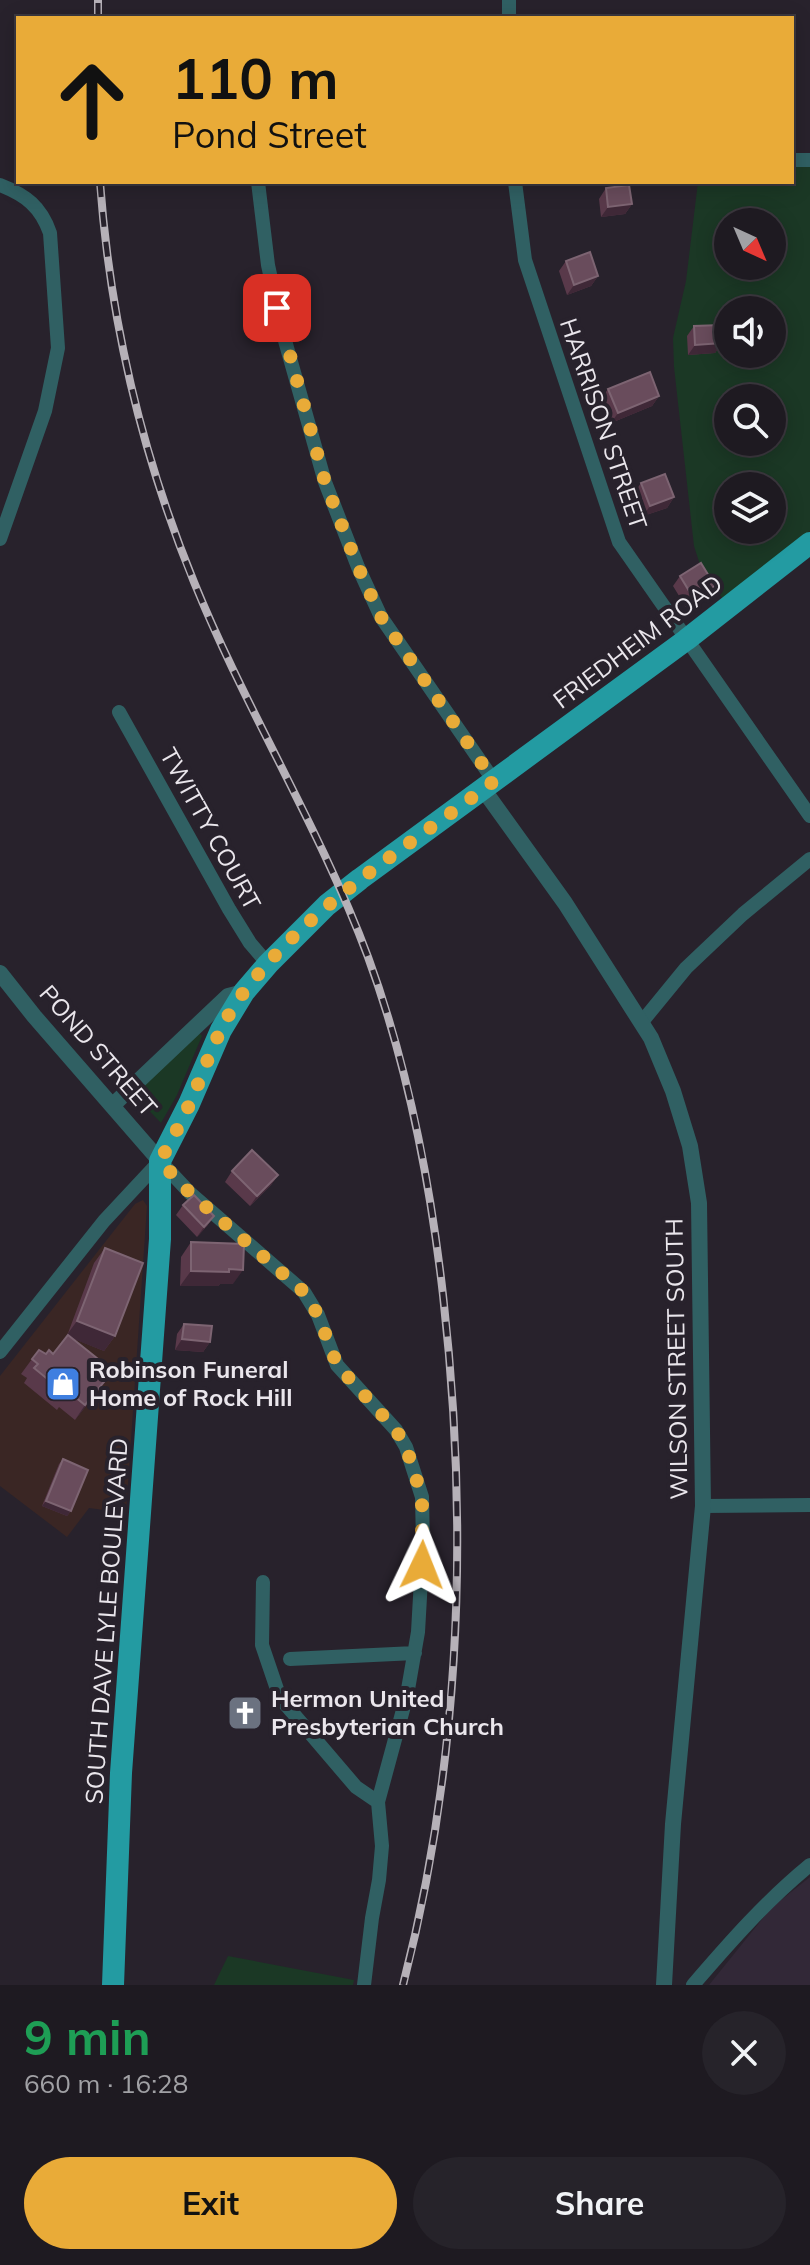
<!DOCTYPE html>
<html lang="en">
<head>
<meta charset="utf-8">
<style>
	:root { --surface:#1e1a21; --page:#26232a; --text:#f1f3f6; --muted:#a1a1a5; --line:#3c383f; --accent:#e9ab38 }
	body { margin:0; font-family:Mulish,sans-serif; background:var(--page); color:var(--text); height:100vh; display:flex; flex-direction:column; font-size:30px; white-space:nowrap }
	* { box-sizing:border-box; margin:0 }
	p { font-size:26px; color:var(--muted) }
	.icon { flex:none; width:44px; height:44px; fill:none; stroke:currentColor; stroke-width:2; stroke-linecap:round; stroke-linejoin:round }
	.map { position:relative; height:1985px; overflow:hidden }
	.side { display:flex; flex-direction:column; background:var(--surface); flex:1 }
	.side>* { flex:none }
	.top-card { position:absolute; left:16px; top:16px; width:778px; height:168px; border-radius:0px; box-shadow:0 4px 20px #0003,0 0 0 2px var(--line); background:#e9ab38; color:#111; overflow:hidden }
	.needle { width:52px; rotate:136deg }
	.fabs { position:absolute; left:714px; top:208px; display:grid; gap:16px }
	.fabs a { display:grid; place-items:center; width:72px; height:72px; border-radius:50%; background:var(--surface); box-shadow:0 4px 20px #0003,0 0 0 2px var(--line); font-size:40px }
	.pin { position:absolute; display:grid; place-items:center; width:68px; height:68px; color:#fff; margin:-34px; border-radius:16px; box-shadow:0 4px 12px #0006 }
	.me { position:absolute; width:88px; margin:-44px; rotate:2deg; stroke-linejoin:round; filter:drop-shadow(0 0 6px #0008) }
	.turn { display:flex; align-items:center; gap:28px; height:168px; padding:0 24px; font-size:36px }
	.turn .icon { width:104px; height:104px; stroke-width:2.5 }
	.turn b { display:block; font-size:56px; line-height:68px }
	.round { display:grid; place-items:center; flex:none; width:84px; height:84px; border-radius:42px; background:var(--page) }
	.headline { display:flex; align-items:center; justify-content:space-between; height:136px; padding:0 24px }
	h1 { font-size:48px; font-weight:700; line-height:60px; color:#1e9e55 }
	.action { display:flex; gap:16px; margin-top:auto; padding:16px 24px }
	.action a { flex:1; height:92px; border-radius:48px; background:var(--accent); color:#111; font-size:32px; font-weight:700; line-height:92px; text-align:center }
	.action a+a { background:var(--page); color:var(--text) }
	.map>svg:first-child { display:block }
	.commercial { fill:#3a2624 }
	.built { fill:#322837 }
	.green { fill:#1b3825; fill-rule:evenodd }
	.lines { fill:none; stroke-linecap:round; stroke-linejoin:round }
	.minor { stroke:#306063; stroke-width:14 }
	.tertiary { stroke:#306063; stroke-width:16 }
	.primary { stroke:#239ba2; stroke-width:22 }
	.rail-casing { stroke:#b6b1b8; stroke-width:8 }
	.rail { stroke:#28222c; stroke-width:5; stroke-dasharray:15; stroke-linecap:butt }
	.wall { fill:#59394a }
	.shaded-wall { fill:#3f2837 }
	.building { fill:#694c5c; stroke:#7d6472; stroke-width:2 }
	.route { stroke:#e9ab38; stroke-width:14; stroke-dasharray:0 25.2 }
	.labels { text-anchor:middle; stroke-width:8; stroke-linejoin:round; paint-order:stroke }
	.street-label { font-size:24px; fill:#eae6ec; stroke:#28222c }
	.poi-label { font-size:24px; font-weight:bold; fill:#eae6ec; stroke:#28222c; text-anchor:start }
</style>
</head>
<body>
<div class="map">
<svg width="810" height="1985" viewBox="0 0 810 1985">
	<rect width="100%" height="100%" fill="#28222c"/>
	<path class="commercial" d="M 143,1200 L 147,1206 L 126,1513 L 89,1508 L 67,1537 L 0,1486 L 0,1376 L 135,1204 Z"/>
	<path class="built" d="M 810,1877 L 810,1985 L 709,1985 L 771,1908 Z"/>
	<path class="green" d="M 792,167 L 810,167 L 810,531 L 723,599 L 703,574 L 694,546 L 674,367 L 673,338 L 686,281 L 698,182 L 792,182 ZM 728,222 L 772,222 L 772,266 L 728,266 ZM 728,310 L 772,310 L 772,354 L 728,354 ZM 728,398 L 772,398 L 772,442 L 728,442 ZM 728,486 L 772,486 L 772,530 L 728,530 Z
		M 198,1032 L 202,1036 L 177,1095 L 161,1123 L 134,1095 Z
		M 228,1956 L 354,1980 L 353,1985 L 214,1985 Z"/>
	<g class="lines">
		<path class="minor" d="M 509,0 L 509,18
			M 792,160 L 810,160
			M 258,182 L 268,265 L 282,330 L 325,482 L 358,567 L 381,617 L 494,781
			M 515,182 L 525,260 L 619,542 L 810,816
			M 0,185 C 26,195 41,207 50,233 L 58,348 L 45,411 L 0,539
			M 119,712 L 229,909 L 250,943 L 268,964
			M 641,1023 L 686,968 L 743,914 L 810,859
			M 0,1352 L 104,1221 L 160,1161 L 190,1193 L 304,1292 L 318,1315 L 337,1365 L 396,1430 L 406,1447 L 422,1497 L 423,1544 L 418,1632 L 407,1695 L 378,1802 L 382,1846 L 379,1880 L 372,1918 L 364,1985
			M 703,1506 L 810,1505
			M 263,1582 L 262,1645 L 280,1698 L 356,1787 L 378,1802
			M 290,1659 L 415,1653
			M 693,1985 C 730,1942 766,1901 810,1865"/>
		<path class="tertiary" d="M 483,789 L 565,903 L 651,1038 L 673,1091 L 690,1146 L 699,1203 L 703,1506 L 673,1824 L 664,1985
			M 0,973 L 34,1016 L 160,1161
			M 113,1105 L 228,996 L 244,992"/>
		<path class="primary" d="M 113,1985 L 121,1773 L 160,1239 L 160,1161 L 189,1104 L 221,1030 L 244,992 L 268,964 L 327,905 L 360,879 L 686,640 L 810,543"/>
		<defs>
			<path id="rail" d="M 98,18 L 98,0
				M 100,182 C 110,319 142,455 194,582 C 246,710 320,828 368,957 C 408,1066 430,1181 443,1295 C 469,1525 461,1760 403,1985"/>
		</defs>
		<use href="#rail" class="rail-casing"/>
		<use href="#rail" class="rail"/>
	</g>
	<path class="wall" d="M 606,188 L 632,204 L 625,214 L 601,217 L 599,199 Z
		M 566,261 L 598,276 L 591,286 L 567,295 L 559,271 Z
		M 694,326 L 722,343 L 715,353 L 688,355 L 687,336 Z
		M 608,389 L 659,396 L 652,406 L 611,423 L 601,399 Z
		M 641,483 L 674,497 L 667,508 L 643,516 L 634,493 Z
		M 680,576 L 715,586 L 708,596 L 687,609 L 673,586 Z
		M 232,1171 L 278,1175 L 271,1185 L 250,1206 L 225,1182 Z
		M 183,1205 L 214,1216 L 207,1226 L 197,1237 L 176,1215 Z
		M 191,1242 L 233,1284 L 220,1284 L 218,1286 L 180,1286 L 181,1257 Z
		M 105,1248 L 115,1336 L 104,1351 L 72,1338 L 113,1371 L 75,1420 L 59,1407 L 57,1410 L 24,1383 L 27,1378 L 21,1374 L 32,1359 L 46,1354 L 53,1354 L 67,1336 L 94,1263 Z
		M 184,1324 L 210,1342 L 203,1352 L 175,1350 L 177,1334 Z
		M 63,1459 L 71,1511 L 67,1516 L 42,1506 L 59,1464 Z"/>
	<path class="shaded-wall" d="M 632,204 L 625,214 L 601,217 L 608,207 Z
		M 598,276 L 591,286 L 567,295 L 574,285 Z
		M 722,343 L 715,353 L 688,355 L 695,345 Z
		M 659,396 L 652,406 L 611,423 L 618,413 Z
		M 674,497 L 667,508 L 643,516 L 650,506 Z
		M 715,586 L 708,596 L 687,609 L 694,599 Z
		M 278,1175 L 271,1185 L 250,1206 L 257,1196 Z
		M 214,1216 L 207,1226 L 197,1237 L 204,1227 Z
		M 229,1269 L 243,1270 L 233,1284 L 220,1284 L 218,1286 L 180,1286 L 191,1271 Z
		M 77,1321 L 115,1336 L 104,1351 L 66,1336 Z
		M 182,1339 L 210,1342 L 203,1352 L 175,1350 Z
		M 113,1371 L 102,1386 L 75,1420 L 85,1405 Z
		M 46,1501 L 71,1511 L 67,1516 L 42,1506 Z"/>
	<path class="building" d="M 629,185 L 632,204 L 608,207 L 606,188 Z
		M 590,252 L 598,276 L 574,285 L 566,261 Z
		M 721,325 L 722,343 L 695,345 L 694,326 Z
		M 650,372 L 659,396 L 618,413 L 608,389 Z
		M 665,474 L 674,497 L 650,506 L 641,483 Z
		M 701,563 L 715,586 L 694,599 L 680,576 Z
		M 252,1150 L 278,1175 L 257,1196 L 232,1171 Z
		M 194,1195 L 214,1216 L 204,1227 L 183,1205 Z
		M 191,1242 L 244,1244 L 243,1270 L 229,1269 L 229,1272 L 191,1271 Z
		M 105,1248 L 143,1263 L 115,1336 L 77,1321 Z
		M 184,1324 L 212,1326 L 210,1342 L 182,1339 Z
		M 68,1335 L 113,1371 L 85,1405 L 69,1392 L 67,1395 L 34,1368 L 38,1364 L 32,1359 L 39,1350 L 46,1354 L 49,1350 L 53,1354 Z
		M 63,1459 L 88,1470 L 71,1511 L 46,1501 Z"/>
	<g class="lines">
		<path class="route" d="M 277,308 L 325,482 L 358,567 L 381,617 L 494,781 C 408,847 311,904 244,992 C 219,1024 207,1064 191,1101 C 182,1121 171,1141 160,1161 L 190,1193 L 304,1292 L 318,1315 L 337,1365 L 396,1430 L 406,1447 L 422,1497 L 422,1565"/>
	</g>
	<defs>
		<symbol id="shop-square" viewBox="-11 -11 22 22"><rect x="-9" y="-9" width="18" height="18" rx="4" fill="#3f7fe0" stroke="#28222c"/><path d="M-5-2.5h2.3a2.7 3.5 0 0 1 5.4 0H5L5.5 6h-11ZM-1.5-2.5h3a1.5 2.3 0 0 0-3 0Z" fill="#fff"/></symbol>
		<symbol id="church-square" viewBox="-11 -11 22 22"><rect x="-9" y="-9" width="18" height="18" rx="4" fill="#6b7280" stroke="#28222c"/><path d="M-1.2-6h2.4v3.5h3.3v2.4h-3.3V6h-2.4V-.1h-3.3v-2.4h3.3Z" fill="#fff"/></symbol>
	</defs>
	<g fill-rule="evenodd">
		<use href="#shop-square" x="43" y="1364" width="40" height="40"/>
		<use href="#church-square" x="225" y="1693" width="40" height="40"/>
	</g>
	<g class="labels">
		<g class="street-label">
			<text transform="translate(603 424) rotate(71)" y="8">HARRISON STREET</text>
			<text transform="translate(638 642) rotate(-37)" y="8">FRIEDHEIM ROAD</text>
			<text transform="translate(210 829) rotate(61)" y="8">TWITTY COURT</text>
			<text transform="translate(98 1051) rotate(49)" y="8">POND STREET</text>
			<text transform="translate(677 1359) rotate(-91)" y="8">WILSON STREET SOUTH</text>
			<text transform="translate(107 1621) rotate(-86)" y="8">SOUTH DAVE LYLE BOULEVARD</text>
		</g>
		<g class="poi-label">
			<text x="89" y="1378">Robinson Funeral<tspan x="89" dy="28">Home of Rock Hill</tspan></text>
			<text x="271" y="1707">Hermon United<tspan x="271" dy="28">Presbyterian Church</tspan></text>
		</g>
	</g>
</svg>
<div class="fabs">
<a><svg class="needle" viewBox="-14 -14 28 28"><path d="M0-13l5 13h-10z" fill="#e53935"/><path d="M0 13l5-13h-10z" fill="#a1a1a5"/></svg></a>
<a><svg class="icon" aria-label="sound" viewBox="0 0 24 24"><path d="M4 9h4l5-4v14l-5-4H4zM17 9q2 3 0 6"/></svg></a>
<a><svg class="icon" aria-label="search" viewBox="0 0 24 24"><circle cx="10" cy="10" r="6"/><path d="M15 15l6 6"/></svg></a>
<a><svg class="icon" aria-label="layers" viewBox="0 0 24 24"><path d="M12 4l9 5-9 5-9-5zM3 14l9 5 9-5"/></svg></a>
</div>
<div class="pin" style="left:277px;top:308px;background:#d93025"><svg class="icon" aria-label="arrive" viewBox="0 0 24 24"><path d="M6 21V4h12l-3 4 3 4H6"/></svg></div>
<svg class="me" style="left:422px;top:1565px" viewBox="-20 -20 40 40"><path d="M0-17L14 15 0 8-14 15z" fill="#e9ab38" stroke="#fff" stroke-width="4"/></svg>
<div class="top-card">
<div class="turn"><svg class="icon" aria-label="ahead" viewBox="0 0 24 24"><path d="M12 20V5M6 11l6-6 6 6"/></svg><div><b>110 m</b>Pond Street</div></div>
</div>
</div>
<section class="side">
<div class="headline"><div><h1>9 min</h1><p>660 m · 16:28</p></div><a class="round"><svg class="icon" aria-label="close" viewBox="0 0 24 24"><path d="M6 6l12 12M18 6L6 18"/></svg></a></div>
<div class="action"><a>Exit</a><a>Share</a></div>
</section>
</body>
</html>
